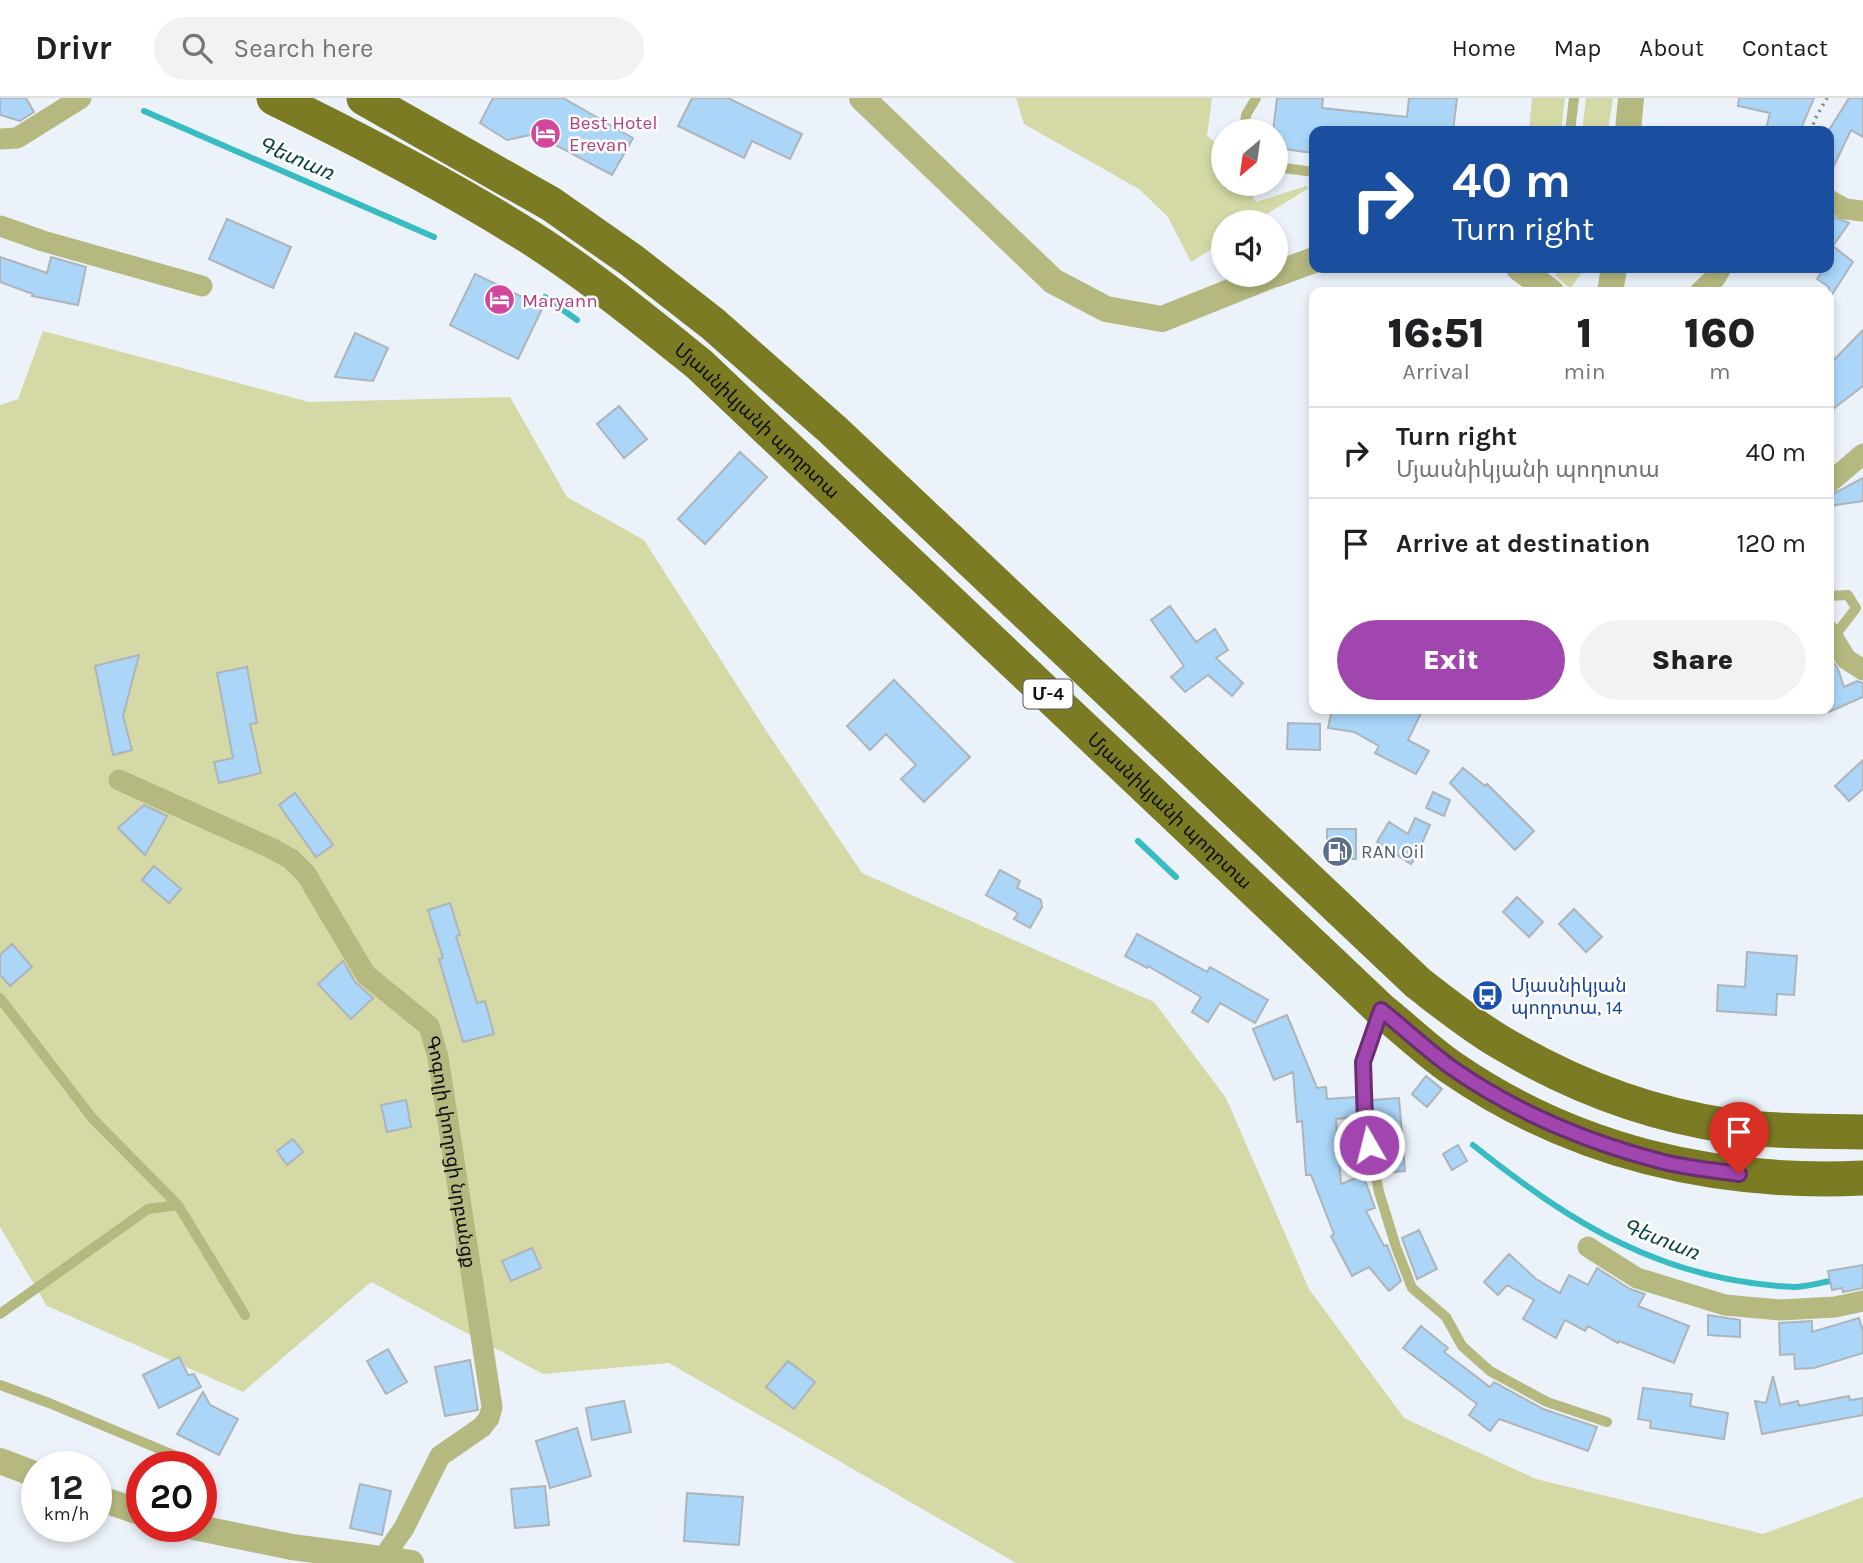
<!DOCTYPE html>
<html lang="en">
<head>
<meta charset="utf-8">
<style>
	:root { --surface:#fff; --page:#f2f2f2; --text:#202124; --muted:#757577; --line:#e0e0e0; --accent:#a145af }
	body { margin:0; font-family:Karla,"Noto Sans Armenian",sans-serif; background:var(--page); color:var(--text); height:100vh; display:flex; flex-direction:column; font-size:26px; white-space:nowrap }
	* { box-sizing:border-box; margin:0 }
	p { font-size:23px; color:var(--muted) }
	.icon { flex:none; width:38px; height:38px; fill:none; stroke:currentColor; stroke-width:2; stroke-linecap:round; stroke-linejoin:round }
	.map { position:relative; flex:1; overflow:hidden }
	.side { position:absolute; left:1309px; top:189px; width:525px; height:427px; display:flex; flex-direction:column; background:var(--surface); border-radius:14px; box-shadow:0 4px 10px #0003 }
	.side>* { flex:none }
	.top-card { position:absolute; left:1309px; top:28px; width:525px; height:147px; border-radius:14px; box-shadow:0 4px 10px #0003; background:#1a4fa0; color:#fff; overflow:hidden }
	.needle { width:46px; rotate:209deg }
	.controls { position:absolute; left:1211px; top:21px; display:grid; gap:14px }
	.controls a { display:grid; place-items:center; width:77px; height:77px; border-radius:50%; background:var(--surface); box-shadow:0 4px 10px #0003; font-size:35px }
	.speed { position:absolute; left:21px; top:1353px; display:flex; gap:14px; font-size:35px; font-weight:700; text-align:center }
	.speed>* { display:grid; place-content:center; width:91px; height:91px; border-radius:50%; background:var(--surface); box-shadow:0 4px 10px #0003; line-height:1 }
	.speed small { font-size:18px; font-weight:400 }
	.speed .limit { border:10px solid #d22; background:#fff; color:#111 }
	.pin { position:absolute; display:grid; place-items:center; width:60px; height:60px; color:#fff; margin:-72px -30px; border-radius:50% 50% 50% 0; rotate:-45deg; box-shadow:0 0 7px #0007 }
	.pin .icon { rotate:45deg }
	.me { position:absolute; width:77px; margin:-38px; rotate:352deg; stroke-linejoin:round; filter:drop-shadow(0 0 5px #0008) }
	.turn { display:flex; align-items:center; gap:24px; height:147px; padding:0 28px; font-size:32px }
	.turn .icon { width:91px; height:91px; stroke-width:2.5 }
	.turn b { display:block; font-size:49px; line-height:60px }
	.eta { display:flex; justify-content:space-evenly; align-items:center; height:119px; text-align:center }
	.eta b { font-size:42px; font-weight:800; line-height:49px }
	.action { display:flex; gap:14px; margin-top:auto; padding:14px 28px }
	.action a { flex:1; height:80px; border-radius:42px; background:var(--accent); color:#fff; font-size:28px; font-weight:800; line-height:80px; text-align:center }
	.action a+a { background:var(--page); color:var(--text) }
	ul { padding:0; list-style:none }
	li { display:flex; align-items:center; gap:21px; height:91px; padding:0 28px; border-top:2px solid var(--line) }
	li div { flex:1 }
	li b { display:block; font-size:26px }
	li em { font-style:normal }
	header { display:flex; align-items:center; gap:42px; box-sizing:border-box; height:98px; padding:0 35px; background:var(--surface); border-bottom:2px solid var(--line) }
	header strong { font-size:33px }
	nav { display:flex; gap:38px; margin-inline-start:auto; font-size:24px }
	.search { width:490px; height:63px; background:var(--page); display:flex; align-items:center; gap:18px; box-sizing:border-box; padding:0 24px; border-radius:38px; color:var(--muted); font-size:26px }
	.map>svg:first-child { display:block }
	.green { fill:#d4d9a6 }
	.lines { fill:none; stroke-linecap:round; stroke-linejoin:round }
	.stream { stroke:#38bbc1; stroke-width:6 }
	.building { fill:#abd6f8; stroke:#adb4ba; stroke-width:2 }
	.path { stroke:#7f8388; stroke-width:3.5; stroke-dasharray:2 5; stroke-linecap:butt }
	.service { stroke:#b5b87f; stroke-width:10 }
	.minor { stroke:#b5b87f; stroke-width:21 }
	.tertiary { stroke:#b5b87f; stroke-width:26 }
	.trunk { stroke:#7a7b22; stroke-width:35 }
	.route-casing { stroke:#692d72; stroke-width:18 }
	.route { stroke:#a145af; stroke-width:12 }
	.labels { text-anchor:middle; stroke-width:5; stroke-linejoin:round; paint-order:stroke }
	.shield { fill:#fff; stroke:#565758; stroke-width:2 }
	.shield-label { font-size:18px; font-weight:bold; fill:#0d0f11 }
	.hotel-label { font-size:19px; fill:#b23c85; stroke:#fff; text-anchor:start }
	.street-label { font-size:19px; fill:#0d0f11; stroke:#fff }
	.service-label { font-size:19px; fill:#4e5e75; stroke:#fff; text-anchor:start }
	.transit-label { font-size:19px; fill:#164399; stroke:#fff; text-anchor:start }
	.water-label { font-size:21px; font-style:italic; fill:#084346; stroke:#fff }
</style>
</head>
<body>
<header>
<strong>Drivr</strong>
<div class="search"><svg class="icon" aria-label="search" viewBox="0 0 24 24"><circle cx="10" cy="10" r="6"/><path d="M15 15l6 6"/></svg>Search here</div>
<nav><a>Home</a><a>Map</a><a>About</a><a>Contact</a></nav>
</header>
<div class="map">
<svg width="1863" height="1465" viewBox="0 0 1863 1465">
	<rect width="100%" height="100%" fill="#ebf2f9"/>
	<path class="green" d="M 1016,0 L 1212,0 L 1207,38 L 1223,50 L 1223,86 L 1245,86 L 1256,104 L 1306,88 L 1309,90 L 1254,124 L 1223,124 L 1223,144 L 1191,164 L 1168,119 L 1139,91 L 1024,26 Z
		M 1532,0 L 1565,0 L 1561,33 L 1529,33 Z
		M 1586,0 L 1613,0 L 1608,33 L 1582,33 Z
		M 1561,170 L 1585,170 L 1570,191 L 1555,177 Z
		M 43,233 L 309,304 L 510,299 L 567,399 L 644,442 L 763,628 L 862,775 L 1154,904 L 1226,1000 L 1309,1191 L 1404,1320 L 1536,1381 L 1763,1436 L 1863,1399 L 1863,1465 L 1016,1465 L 669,1265 L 543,1276 L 371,1184 L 243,1294 L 47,1208 L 0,1129 L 0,307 L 18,301 Z"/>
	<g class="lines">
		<path class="stream" d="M 144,13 L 434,139
			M 545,199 L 577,222
			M 1138,743 L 1176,779
			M 1473,1047 C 1572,1126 1663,1183 1794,1189 C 1807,1189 1822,1184 1836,1182"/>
	</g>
	<path class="building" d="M 0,0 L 26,0 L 34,14 L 20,23 L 0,17 Z
		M 493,0 L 563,0 L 633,40 L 612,77 L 535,36 L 507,42 L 480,25 Z
		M 692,0 L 728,0 L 802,36 L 790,61 L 752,43 L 744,60 L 678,28 Z
		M 1277,0 L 1323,0 L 1322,10 L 1407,19 L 1409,0 L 1457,0 L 1453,33 L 1314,33 L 1314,55 L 1276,50 L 1276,33 L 1273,33 Z
		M 1739,0 L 1814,0 L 1800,33 L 1766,31 L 1770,15 L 1738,8 Z
		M 1849,0 L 1863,0 L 1863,39 L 1851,32 L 1829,78 L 1829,32 Z
		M 1829,117 L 1849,125 L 1833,148 L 1853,164 L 1829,201 L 1829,189 L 1817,181 L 1824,170 L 1829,170 Z
		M 227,121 L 291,149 L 273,190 L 209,161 Z
		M 0,159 L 47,175 L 51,159 L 86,169 L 78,207 L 32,198 L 33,196 L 0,184 Z
		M 475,176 L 543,209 L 518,261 L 450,227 Z
		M 1863,232 L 1863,288 L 1829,314 L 1829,267 Z
		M 355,235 L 388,250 L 373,283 L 335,279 Z
		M 619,308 L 647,341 L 624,360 L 597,326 Z
		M 740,354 L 767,379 L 705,446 L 678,421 Z
		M 1863,380 L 1863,403 L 1829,408 L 1829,398 Z
		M 1170,508 L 1196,544 L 1215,531 L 1228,552 L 1216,560 L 1243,585 L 1232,598 L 1208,577 L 1185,594 L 1171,579 L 1184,568 L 1151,522 Z
		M 139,557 L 123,618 L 132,652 L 113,657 L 95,568 Z
		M 1829,558 L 1838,571 L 1844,589 L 1857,583 L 1863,585 L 1863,599 L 1829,614 Z
		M 247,569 L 257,625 L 250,626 L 261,675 L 219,685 L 214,664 L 233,660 L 217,575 Z
		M 894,582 L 970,659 L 924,704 L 901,681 L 916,667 L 886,636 L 870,652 L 847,628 Z
		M 1332,611 L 1423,611 L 1408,642 L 1429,653 L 1416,676 L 1375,655 L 1379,648 L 1354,634 L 1328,630 Z
		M 1288,625 L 1320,626 L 1320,652 L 1287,651 Z
		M 1863,662 L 1863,691 L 1849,703 L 1835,688 Z
		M 1463,670 L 1485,688 L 1487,686 L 1534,733 L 1515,752 L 1450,685 Z
		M 1433,694 L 1450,702 L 1444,718 L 1426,710 Z
		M 295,695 L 333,747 L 316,759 L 279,707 Z
		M 144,707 L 167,718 L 145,757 L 118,730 Z
		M 1415,720 L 1430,727 L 1422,745 L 1424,746 L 1411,766 L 1377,744 L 1389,724 L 1408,736 Z
		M 1327,731 L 1356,731 L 1356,761 L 1327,761 Z
		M 154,768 L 181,791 L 169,805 L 142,782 Z
		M 1000,772 L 1020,783 L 1017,790 L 1041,802 L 1042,809 L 1030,830 L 1014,821 L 1018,815 L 986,797 Z
		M 1517,799 L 1543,824 L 1529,839 L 1503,814 Z
		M 450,805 L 460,837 L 456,838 L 477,905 L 485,903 L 494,936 L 463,944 L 439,861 L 443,860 L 428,812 Z
		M 1574,811 L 1602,839 L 1586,854 L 1559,826 Z
		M 1137,836 L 1207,874 L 1210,869 L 1268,902 L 1255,925 L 1220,905 L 1208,924 L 1192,914 L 1201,899 L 1148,868 L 1147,870 L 1125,858 Z
		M 12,846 L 32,869 L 10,888 L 0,877 L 0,857 Z
		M 1747,854 L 1797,858 L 1794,897 L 1777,896 L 1776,917 L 1717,913 L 1718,887 L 1745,889 Z
		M 343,863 L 355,884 L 373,900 L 351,921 L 318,886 Z
		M 1287,917 L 1317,990 L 1326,989 L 1327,1001 L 1356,999 L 1357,1019 L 1336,1021 L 1341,1086 L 1363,1077 L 1375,1110 L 1366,1113 L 1384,1148 L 1387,1147 L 1401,1183 L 1389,1193 L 1369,1169 L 1352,1178 L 1331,1138 L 1334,1136 L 1311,1077 L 1306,1077 L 1302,1023 L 1297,1024 L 1293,974 L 1274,982 L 1253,931 Z
		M 1426,978 L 1442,991 L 1427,1009 L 1412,996 Z
		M 1399,1000 L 1405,1073 L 1383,1075 L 1378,1018 L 1373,1018 L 1372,1002 Z
		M 406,1002 L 411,1029 L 387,1034 L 381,1007 Z
		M 293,1041 L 303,1054 L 287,1067 L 277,1053 Z
		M 1458,1047 L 1467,1063 L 1452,1072 L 1443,1056 Z
		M 1419,1132 L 1437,1171 L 1417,1181 L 1402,1140 Z
		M 532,1150 L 541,1170 L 511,1183 L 502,1163 Z
		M 1509,1156 L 1536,1181 L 1560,1195 L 1569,1177 L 1588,1187 L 1597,1170 L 1630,1191 L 1645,1196 L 1638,1208 L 1689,1228 L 1674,1265 L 1619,1243 L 1618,1245 L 1588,1228 L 1585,1233 L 1565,1222 L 1556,1240 L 1523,1221 L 1534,1202 L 1507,1187 L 1498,1197 L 1484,1184 Z
		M 1863,1167 L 1863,1190 L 1843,1194 L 1842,1190 L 1832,1192 L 1828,1173 Z
		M 1708,1217 L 1740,1222 L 1740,1239 L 1708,1237 Z
		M 1859,1220 L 1863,1233 L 1863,1255 L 1814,1270 L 1795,1271 L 1794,1256 L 1780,1257 L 1779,1225 L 1812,1223 L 1812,1234 Z
		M 1421,1228 L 1448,1250 L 1444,1254 L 1490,1289 L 1494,1284 L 1543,1311 L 1597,1329 L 1588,1353 L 1499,1321 L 1490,1333 L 1469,1317 L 1477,1306 L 1403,1250 Z
		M 388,1251 L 407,1284 L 386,1296 L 367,1263 Z
		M 179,1259 L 188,1277 L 194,1276 L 201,1289 L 159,1310 L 143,1277 Z
		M 470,1262 L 478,1312 L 445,1318 L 435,1269 Z
		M 788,1263 L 815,1284 L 794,1311 L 766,1289 Z
		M 1773,1278 L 1780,1307 L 1798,1303 L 1799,1308 L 1849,1298 L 1850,1302 L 1863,1300 L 1863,1317 L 1762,1336 L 1755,1303 L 1766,1305 Z
		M 1643,1290 L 1692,1296 L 1690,1308 L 1728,1315 L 1724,1341 L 1650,1330 L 1651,1323 L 1638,1321 Z
		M 203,1294 L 210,1307 L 238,1321 L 219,1357 L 177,1336 Z
		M 624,1303 L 631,1334 L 592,1342 L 586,1310 Z
		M 577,1330 L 591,1378 L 550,1390 L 536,1343 Z
		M 360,1386 L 391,1393 L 382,1437 L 350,1430 Z
		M 545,1388 L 549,1427 L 515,1430 L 511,1391 Z
		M 687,1395 L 743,1399 L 739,1447 L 684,1443 Z"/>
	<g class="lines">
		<path class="path" d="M 1811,33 L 1815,21 L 1827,0"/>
		<path class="service" d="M 1244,33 L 1246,17 L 1256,0
			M 1570,33 L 1574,0
			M 1276,69 L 1314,74
			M 1829,498 L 1848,497 L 1856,510 L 1833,540
			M 0,900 L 93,1021 L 178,1107 L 245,1217
			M 1379,918 L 1363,964 L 1365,1023 L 1379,1094 L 1396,1149 L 1412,1190 L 1446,1219 L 1462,1248 L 1490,1273 L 1547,1304 L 1607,1324
			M 0,1216 L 148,1111 L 178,1107
			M 0,1287 L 49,1305 L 200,1368"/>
		<g class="minor">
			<path d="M 0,41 L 17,40 L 81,0"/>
			<path d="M 1829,102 L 1845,111 L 1863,113"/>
			<path d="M 0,128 L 43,143 L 202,188"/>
			<path d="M 1700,194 L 1715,180 L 1721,170"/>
			<path d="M 1829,385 L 1863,356"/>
			<path d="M 1829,533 L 1846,561 L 1863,572"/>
			<path id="s1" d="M 119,682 L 271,750 L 291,761 L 306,776 L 366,877 L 429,928 L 438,959 L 492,1309 L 489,1320 L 482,1329 L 440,1358 L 404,1430 L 381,1463"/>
			<path d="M 1588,1149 L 1637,1180 L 1725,1207 L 1780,1212 L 1835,1209 L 1863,1203"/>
		</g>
		<path class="tertiary" d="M 862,0 L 1053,183 L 1106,211 L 1162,221 L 1272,177
			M 1628,33 L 1631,0
			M 1519,170 L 1551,194
			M 1276,176 L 1314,162
			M 1610,194 L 1614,170
			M 0,1363 L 37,1377
			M 96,1399 L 142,1415
			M 189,1428 L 292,1449 L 411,1465"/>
		<g class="trunk">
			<path id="s2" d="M 274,0 C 360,42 447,87 528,138 C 588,176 643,221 699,266 L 1381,912 C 1405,931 1427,953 1452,970 C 1574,1054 1716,1087 1863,1080"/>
			<path d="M 364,0 L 551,106 L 631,162 L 713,226 L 833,332 L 1418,885 C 1444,905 1471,927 1500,944 C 1570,986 1648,1016 1730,1028 C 1774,1034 1819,1033 1863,1034"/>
		</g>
	</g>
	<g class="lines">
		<defs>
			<path id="route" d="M 1369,1047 L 1365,1023 L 1363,964 L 1381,912 C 1405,931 1427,952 1452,970 C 1514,1013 1587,1044 1660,1063 C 1685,1070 1713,1072 1739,1076"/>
		</defs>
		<use href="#route" class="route-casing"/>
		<use href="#route" class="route"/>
	</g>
	<defs>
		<symbol id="hotel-disc" viewBox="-11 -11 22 22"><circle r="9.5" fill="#d1479c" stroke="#fff"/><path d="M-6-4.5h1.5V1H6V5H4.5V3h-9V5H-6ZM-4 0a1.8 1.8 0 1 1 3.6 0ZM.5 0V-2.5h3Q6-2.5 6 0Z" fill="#fff"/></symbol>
		<symbol id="fuel-disc" viewBox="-11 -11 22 22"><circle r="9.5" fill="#5c6f8a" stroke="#fff"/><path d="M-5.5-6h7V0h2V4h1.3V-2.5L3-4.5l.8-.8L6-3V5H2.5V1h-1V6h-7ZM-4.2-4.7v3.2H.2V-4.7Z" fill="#fff"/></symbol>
		<symbol id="bus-disc" viewBox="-11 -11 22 22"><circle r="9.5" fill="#1a4fb4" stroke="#fff"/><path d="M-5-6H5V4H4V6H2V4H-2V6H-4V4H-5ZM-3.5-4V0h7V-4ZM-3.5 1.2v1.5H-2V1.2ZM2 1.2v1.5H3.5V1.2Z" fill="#fff"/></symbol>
	</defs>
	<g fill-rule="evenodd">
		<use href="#hotel-disc" x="528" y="18" width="35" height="35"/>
		<use href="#hotel-disc" x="482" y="184" width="35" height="35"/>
		<use href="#fuel-disc" x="1320" y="736" width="35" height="35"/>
		<use href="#bus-disc" x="1470" y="880" width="35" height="35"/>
	</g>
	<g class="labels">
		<rect class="shield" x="1023.5" y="581.5" width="49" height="29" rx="5"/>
		<g class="shield-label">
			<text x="1048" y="602">Մ-4</text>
		</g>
		<g class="hotel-label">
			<text x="569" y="31">Best Hotel<tspan x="569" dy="22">Erevan</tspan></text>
			<text x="522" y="209">Maryann</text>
		</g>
		<g class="street-label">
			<text dy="7" stroke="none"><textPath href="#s2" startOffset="584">Մյասնիկյանի պողոտա</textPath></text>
			<text dy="7" stroke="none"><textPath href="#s2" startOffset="1152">Մյասնիկյանի պողոտա</textPath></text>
			<text dy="7" stroke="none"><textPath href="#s1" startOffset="537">Գոգոլի փողոցի նրբանցք</textPath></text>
		</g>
		<g class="service-label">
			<text x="1361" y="760">RAN Oil</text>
		</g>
		<g class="transit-label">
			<text x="1511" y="894">Մյասնիկյան<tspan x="1511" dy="22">պողոտա, 14</tspan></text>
		</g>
		<g class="water-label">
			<text transform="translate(296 60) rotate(23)" y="7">Գետառ</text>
			<text transform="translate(1661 1141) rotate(21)" y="7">Գետառ</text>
		</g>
	</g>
</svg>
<div class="controls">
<a><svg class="needle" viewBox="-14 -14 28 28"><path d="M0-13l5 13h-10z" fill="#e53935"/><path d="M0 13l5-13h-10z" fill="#757577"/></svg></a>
<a><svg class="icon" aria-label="sound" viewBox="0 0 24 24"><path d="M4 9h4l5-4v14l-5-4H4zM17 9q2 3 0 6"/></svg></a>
</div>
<div class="speed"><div>12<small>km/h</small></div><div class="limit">20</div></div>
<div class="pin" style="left:1739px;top:1076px;background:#d93025"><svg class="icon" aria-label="arrive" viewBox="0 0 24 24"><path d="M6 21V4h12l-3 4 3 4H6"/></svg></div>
<svg class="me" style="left:1369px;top:1047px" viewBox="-20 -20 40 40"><circle r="17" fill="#a145af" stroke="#fff" stroke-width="3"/><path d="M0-11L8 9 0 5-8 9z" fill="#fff"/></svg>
<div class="top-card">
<div class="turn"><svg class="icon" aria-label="right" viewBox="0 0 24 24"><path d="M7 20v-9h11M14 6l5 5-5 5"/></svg><div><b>40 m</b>Turn right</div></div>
</div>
<section class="side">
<div class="eta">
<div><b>16:51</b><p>Arrival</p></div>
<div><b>1</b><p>min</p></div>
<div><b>160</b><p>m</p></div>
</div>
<ul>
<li><svg class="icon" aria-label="right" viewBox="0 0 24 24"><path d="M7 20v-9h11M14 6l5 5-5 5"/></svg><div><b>Turn right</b><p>Մյասնիկյանի պողոտա</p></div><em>40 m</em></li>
<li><svg class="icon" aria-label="arrive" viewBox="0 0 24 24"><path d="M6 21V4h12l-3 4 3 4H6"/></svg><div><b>Arrive at destination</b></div><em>120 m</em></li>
</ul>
<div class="action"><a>Exit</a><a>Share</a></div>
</section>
</div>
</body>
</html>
